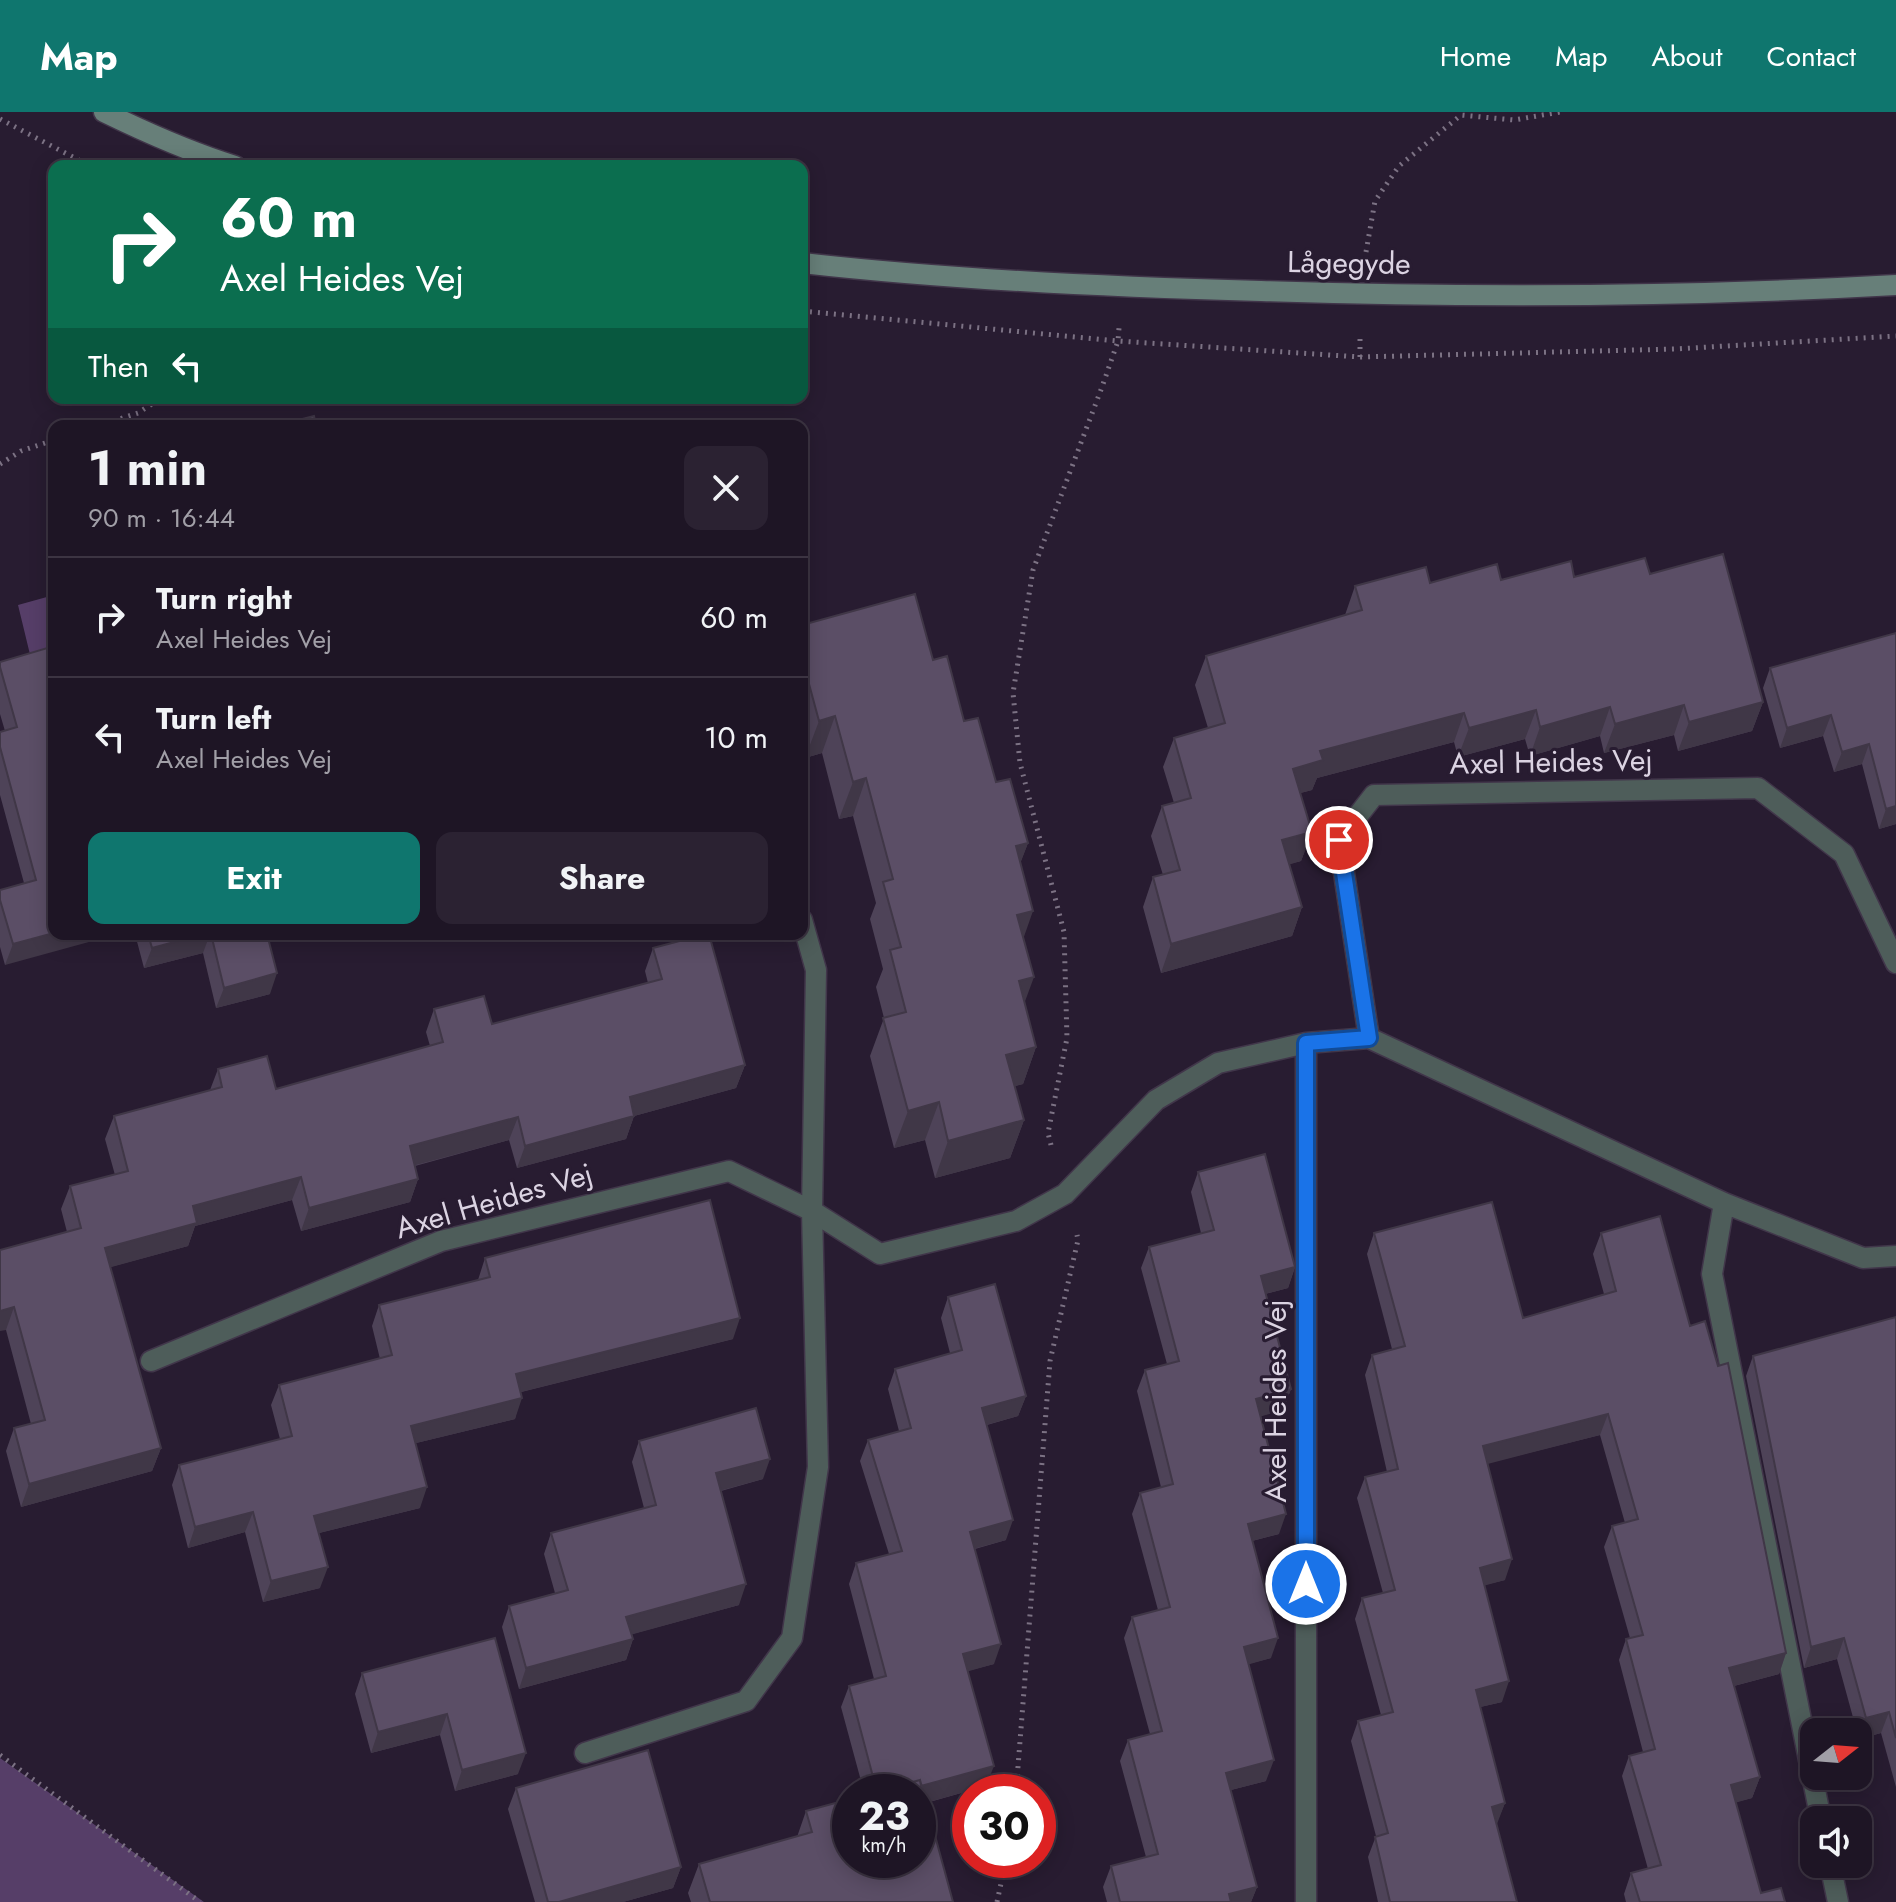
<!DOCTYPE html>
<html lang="en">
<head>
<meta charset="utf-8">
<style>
	:root { --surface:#1e1525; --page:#2b2232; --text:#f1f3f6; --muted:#a19fa7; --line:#3c3442; --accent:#0f766e }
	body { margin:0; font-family:Jost,sans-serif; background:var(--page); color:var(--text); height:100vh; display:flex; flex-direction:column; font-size:30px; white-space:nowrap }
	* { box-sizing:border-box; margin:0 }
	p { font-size:26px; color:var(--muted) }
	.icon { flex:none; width:44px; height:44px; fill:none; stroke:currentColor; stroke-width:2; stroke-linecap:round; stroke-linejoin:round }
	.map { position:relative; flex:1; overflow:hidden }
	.drawer { position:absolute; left:48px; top:308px; width:760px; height:520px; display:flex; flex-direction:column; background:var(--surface); border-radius:16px; box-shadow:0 4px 20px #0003,0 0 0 2px var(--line) }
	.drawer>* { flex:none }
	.top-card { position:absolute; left:48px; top:48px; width:760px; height:244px; border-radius:16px; box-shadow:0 4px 20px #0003,0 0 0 2px var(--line); background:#0b6e4f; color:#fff; overflow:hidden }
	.needle { width:52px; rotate:73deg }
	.buttons { position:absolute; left:1800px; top:1606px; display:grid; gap:16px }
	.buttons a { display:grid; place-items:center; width:72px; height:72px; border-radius:16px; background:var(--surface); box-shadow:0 4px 20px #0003,0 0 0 2px var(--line); font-size:40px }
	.speed { position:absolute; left:832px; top:1662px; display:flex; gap:16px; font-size:40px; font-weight:700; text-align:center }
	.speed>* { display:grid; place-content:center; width:104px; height:104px; border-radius:50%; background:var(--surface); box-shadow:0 4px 20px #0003,0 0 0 2px var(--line); line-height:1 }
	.speed small { font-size:20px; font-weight:400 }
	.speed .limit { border:12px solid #d22; background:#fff; color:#111 }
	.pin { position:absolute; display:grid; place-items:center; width:68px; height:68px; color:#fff; margin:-34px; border:4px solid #fff; border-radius:50%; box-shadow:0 2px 8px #0007 }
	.me { position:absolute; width:88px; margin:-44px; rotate:0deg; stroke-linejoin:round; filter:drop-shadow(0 0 6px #0008) }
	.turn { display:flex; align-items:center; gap:28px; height:168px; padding:0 40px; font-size:36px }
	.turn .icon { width:104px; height:104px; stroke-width:2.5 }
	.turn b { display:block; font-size:56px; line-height:68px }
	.then { display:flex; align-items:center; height:76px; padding:0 40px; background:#0003; gap:16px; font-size:30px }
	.round { display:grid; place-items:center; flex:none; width:84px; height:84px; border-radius:16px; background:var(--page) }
	.summary { display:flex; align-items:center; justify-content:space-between; height:136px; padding:0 40px }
	h1 { font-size:48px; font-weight:700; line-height:60px }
	.primary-button { display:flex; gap:16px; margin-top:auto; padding:16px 40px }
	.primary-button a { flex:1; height:92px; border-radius:16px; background:var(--accent); color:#fff; font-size:32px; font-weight:700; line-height:92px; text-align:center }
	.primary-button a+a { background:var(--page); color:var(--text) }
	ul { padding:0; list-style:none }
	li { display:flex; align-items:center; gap:24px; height:120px; padding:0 40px; border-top:2px solid var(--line) }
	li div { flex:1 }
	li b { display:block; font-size:30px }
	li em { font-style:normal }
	header { display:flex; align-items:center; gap:48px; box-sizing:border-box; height:112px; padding:0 40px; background:var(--accent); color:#fff }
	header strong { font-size:38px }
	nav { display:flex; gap:44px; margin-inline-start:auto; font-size:28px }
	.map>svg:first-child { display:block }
	.green { fill:#563e68 }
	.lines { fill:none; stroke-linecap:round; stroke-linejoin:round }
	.street-casing { stroke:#41364a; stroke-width:23 }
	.secondary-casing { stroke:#41364a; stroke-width:23 }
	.path { stroke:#7c7284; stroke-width:5; stroke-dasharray:2 6; stroke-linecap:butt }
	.street { stroke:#4e5d5a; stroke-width:20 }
	.secondary { stroke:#677f79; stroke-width:20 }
	.wall { fill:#4e4358 }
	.shaded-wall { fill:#403747 }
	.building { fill:#5b4e66; stroke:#403747; stroke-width:2 }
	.route-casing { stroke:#114b97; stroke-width:20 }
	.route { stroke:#1a73e8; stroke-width:14 }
	.labels { text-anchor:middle; stroke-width:6; stroke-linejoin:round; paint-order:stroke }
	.street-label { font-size:30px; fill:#dbd3e2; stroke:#281c31 }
</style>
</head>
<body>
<header>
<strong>Map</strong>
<nav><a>Home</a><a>Map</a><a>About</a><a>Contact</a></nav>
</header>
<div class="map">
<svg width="1896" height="1790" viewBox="0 0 1896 1790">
	<rect width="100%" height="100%" fill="#281c31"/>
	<path class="green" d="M 54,483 L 54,553 L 34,559 L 18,493 Z
		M 0,1646 L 204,1790 L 0,1790 Z"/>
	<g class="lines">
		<defs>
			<path id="street" d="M 802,808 L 816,858 L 812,1099 L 880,1142 L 1016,1109 L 1065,1082 L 1156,988 L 1218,951 L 1306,931 L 1369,926 L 1724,1091 L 1863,1146 L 1896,1144
				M 1369,926 L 1339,728 L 1374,683 L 1758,676 L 1844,742 L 1896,851
				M 1306,931 L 1306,1790
				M 1724,1091 L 1712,1162 L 1821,1708
				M 151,1249 L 441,1129 L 729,1059 L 812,1099 L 818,1355 L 792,1526 L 746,1589 L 585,1641
				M 1830,1752 L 1838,1790"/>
			<path id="secondary" d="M 104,0 C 147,21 190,40 235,54
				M 802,151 C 954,168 1108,175 1261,179 C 1473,186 1684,185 1896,173"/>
		</defs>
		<use href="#street" class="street-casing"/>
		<use href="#secondary" class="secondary-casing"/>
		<path class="path" d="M 0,7 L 90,54
			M 1366,140 L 1375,89 L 1399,54 L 1461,3 L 1514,8 L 1560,0
			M 802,199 L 1118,229 L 1360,245 L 1675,237 L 1896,224
			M 1360,245 L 1360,226
			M 98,314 L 138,301 L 161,286
			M 0,352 L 21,339 L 54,328
			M 1051,1033 L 1048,1021 L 1067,926 L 1064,820 L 1020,651 L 1013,581 L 1033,458 L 1102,275 L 1118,229 L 1119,216
			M 0,1643 L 200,1790
			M 1016,1680 L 1050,1249 L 1078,1128 L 1077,1123
			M 997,1790 L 1006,1748"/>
		<use href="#street" class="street"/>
		<use href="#secondary" class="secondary"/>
	</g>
	<path class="wall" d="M 1650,462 L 1763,590 L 1752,619 L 1678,639 L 1674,623 L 1604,641 L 1600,624 L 1530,644 L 1525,627 L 1458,645 L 1454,630 L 1317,666 L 1312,678 L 1300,681 L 1312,720 L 1301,749 L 1289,752 L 1302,795 L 1292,824 L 1161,861 L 1143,795 L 1153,765 L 1163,763 L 1151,724 L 1162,694 L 1174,691 L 1163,655 L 1174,626 L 1208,616 L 1195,573 L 1206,544 L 1345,503 L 1355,474 Z
		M 802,513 L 933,548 L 1028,731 L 1020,751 L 1024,891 L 1036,935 L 1023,972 L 1015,974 L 1024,1008 L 1010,1046 L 935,1066 L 925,1028 L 894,1036 L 870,944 L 884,906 L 876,875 L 883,857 L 870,807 L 876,791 L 853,704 L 839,707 L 822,641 L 805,646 L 802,635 Z
		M 1896,521 L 1896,712 L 1879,717 L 1862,652 L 1834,660 L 1823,624 L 1780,636 L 1763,576 L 1770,556 Z
		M 54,534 L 54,822 L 5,853 L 0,835 L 0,778 L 24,771 L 0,683 L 0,620 L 5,619 L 0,602 L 0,550 Z
		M 135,822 L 277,822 L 268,825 L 270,882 L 216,896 L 203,841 L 144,856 Z
		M 653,836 L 745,953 L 736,976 L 634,1004 L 626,1027 L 517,1056 L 509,1028 L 415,1054 L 418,1067 L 410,1090 L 301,1119 L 292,1088 L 195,1114 L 188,1134 L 110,1155 L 161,1336 L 152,1359 L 21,1395 L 6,1339 L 14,1316 L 31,1312 L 6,1218 L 0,1138 L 67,1120 L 61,1097 L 70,1074 L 115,1063 L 105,1027 L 114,1004 L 210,978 L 218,957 L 276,977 L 430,934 L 426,920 L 434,897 L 492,912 L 648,871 L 645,859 Z
		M 1198,1060 L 1295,1155 L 1288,1176 L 1265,1182 L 1291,1277 L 1283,1298 L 1260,1304 L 1279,1422 L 1252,1429 L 1271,1546 L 1248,1552 L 1266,1669 L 1231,1678 L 1257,1775 L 1251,1790 L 1107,1790 L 1103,1775 L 1111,1754 L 1146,1745 L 1120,1649 L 1128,1628 L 1150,1622 L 1124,1526 L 1132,1505 L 1158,1498 L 1132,1402 L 1140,1381 L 1161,1375 L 1137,1279 L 1145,1258 L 1167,1252 L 1141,1156 L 1149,1135 L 1201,1121 L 1191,1080 Z
		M 1374,1121 L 1523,1206 L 1604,1182 L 1593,1142 L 1601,1121 L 1690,1214 L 1786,1541 L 1779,1562 L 1734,1574 L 1760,1665 L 1752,1686 L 1736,1690 L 1761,1781 L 1785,1790 L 1626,1790 L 1624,1782 L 1631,1761 L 1648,1757 L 1622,1664 L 1629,1644 L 1643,1640 L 1619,1548 L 1626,1527 L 1630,1526 L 1604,1435 L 1612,1414 L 1625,1411 L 1600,1323 L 1488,1351 L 1505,1468 L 1484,1473 L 1502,1590 L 1480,1595 L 1505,1691 L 1496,1712 L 1517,1790 L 1378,1790 L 1368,1745 L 1376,1724 L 1351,1629 L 1358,1609 L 1381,1603 L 1355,1507 L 1362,1486 L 1383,1481 L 1357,1386 L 1365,1365 L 1387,1360 L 1365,1263 L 1372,1243 L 1392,1237 L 1367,1142 Z
		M 485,1146 L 733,1227 L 521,1280 L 515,1307 L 416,1331 L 420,1396 L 319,1421 L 320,1476 L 263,1490 L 245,1420 L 188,1436 L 172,1373 L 179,1353 L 280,1327 L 271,1293 L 279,1273 L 380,1247 L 372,1214 L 379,1193 L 478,1168 Z
		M 948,1185 L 1026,1284 L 1018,1304 L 987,1313 L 1006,1428 L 975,1437 L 994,1552 L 967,1559 L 986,1674 L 926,1691 L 953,1790 L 691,1790 L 688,1781 L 699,1752 L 797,1725 L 806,1699 L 918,1680 L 864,1680 L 841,1595 L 849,1574 L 874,1567 L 849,1472 L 856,1451 L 889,1442 L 860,1349 L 868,1328 L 899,1319 L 888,1277 L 895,1257 L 950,1241 L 941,1206 Z
		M 1896,1205 L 1896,1675 L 1881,1621 L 1859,1627 L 1858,1620 L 1857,1620 L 1837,1547 L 1804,1556 L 1746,1264 L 1753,1244 Z
		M 639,1329 L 763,1367 L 721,1379 L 739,1493 L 632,1522 L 633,1527 L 626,1548 L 519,1577 L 502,1515 L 509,1494 L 555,1481 L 544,1442 L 551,1421 L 644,1396 L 632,1350 Z
		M 495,1526 L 518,1662 L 455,1679 L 440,1623 L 371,1641 L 355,1582 L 362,1561 Z
		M 516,1676 L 681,1755 L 673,1776 L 623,1790 L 535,1790 L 508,1697 Z"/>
	<path class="shaded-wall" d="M 1763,590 L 1752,619 L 1678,639 L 1689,610 Z
		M 1684,593 L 1674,623 L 1604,641 L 1615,612 Z
		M 1610,595 L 1600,624 L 1530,644 L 1540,615 Z
		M 1536,598 L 1525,627 L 1458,645 L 1469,616 Z
		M 1464,601 L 1454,630 L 1317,666 L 1312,678 L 1282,686 L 1293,657 L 1320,639 Z
		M 1831,603 L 1823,624 L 1780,636 L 1787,616 Z
		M 835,604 L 822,641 L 805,646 L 819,609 Z
		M 1869,632 L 1862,652 L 1834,660 L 1842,640 Z
		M 866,666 L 853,704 L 839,707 L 853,670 Z
		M 1896,694 L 1896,712 L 1879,717 L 1886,697 Z
		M 1312,720 L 1301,749 L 1271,758 L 1282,728 Z
		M 1028,731 L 1014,768 L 1016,734 Z
		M 1302,795 L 1292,824 L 1161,861 L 1171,832 Z
		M 1033,799 L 1020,836 L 1017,803 Z
		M 54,821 L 54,822 L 118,822 L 5,853 L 13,832 Z
		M 204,822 L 210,822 L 203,841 L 144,856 L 152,836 Z
		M 277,861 L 270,882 L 216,896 L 224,876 Z
		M 1034,865 L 1020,903 L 1019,869 Z
		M 1036,935 L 1023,972 L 992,980 L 1006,943 Z
		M 745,953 L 736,976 L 634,1004 L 626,1027 L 517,1056 L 525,1034 L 630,985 Z
		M 939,990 L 925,1028 L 894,1036 L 908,999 Z
		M 518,1005 L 509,1028 L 401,1057 L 410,1034 Z
		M 1024,1008 L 1010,1046 L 935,1066 L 948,1029 Z
		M 301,1065 L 292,1088 L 195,1114 L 188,1134 L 97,1159 L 105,1136 L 193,1094 Z
		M 418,1067 L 410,1090 L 301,1119 L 309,1096 Z
		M 1295,1155 L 1288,1176 L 1253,1185 L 1261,1164 Z
		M 14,1195 L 6,1218 L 0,1219 L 0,1199 Z
		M 740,1206 L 733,1227 L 509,1283 L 516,1262 Z
		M 1291,1277 L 1283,1298 L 1248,1308 L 1256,1287 Z
		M 1026,1284 L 1018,1304 L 975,1316 L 982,1296 Z
		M 522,1286 L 515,1307 L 404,1334 L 411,1314 Z
		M 1608,1302 L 1600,1323 L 1476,1355 L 1483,1334 Z
		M 161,1336 L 152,1359 L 21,1395 L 29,1372 Z
		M 770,1347 L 763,1367 L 708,1382 L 716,1361 Z
		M 427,1375 L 420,1396 L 307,1424 L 314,1404 Z
		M 253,1400 L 245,1420 L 188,1436 L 195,1415 Z
		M 1286,1402 L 1279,1422 L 1240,1432 L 1248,1412 Z
		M 1013,1408 L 1006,1428 L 962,1440 L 970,1420 Z
		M 1512,1447 L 1505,1468 L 1472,1477 L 1480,1456 Z
		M 328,1455 L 320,1476 L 263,1490 L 271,1469 Z
		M 746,1472 L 739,1493 L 619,1526 L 626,1505 Z
		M 1278,1526 L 1271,1546 L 1236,1556 L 1244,1535 Z
		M 1844,1526 L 1837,1547 L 1804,1556 L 1811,1535 Z
		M 633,1527 L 626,1548 L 519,1577 L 526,1556 Z
		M 1001,1532 L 994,1552 L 955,1563 L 963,1542 Z
		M 1786,1541 L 1779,1562 L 1722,1577 L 1729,1556 Z
		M 1509,1569 L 1502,1590 L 1468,1598 L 1476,1578 Z
		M 1889,1600 L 1881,1621 L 1859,1627 L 1866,1606 Z
		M 447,1602 L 440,1623 L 371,1641 L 378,1620 Z
		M 526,1641 L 518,1662 L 455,1679 L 462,1658 Z
		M 1274,1648 L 1266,1669 L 1219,1681 L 1226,1661 Z
		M 994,1654 L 986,1674 L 918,1693 L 898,1680 Z
		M 1760,1665 L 1752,1686 L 1724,1694 L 1731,1673 Z
		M 1505,1691 L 1497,1712 L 1484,1715 L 1492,1695 Z
		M 681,1755 L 673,1776 L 623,1790 L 559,1790 Z
		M 1257,1775 L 1251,1790 L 1226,1790 L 1229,1782 Z"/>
	<path class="building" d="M 314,304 L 316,314 L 275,314 Z
		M 1723,442 L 1763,590 L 1689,610 L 1684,593 L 1615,612 L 1610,595 L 1540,615 L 1536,598 L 1469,616 L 1464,601 L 1320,639 L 1323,648 L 1293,657 L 1312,720 L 1282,728 L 1302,795 L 1171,832 L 1153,765 L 1180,758 L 1162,694 L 1191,686 L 1174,626 L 1225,611 L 1206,544 L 1362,498 L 1355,474 L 1426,455 L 1430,471 L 1497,452 L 1501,468 L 1571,449 L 1574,465 L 1645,446 L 1650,462 Z
		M 915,482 L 933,548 L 947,544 L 964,609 L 978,606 L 996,670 L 1010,667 L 1028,731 L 1016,734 L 1033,799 L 1017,803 L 1034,865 L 1019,869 L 1036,935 L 1006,943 L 1024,1008 L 948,1029 L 939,990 L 908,999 L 883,906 L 906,900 L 890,838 L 901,835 L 883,770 L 893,767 L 866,666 L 853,670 L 835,604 L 819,609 L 802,546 L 802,513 Z
		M 1896,521 L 1896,694 L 1886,697 L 1869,632 L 1842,640 L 1831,603 L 1787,616 L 1770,556 Z
		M 54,534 L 54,821 L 13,832 L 0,788 L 0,778 L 36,768 L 0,635 L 0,620 L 17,615 L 0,555 L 0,550 Z
		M 148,822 L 204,822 L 152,836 Z
		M 211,822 L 267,822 L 277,861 L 224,876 Z
		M 706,822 L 709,822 L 745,953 L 630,985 L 634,1004 L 525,1034 L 518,1005 L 410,1034 L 418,1067 L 309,1096 L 301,1065 L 193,1094 L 197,1111 L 105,1136 L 161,1336 L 29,1372 L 14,1316 L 45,1308 L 14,1195 L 0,1199 L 0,1138 L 81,1116 L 70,1074 L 128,1059 L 114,1004 L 222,975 L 218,957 L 267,944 L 276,977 L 443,930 L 434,897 L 484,884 L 492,912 L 662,867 L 653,836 Z
		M 1265,1042 L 1295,1155 L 1261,1164 L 1291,1277 L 1256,1287 L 1286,1402 L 1248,1412 L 1278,1526 L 1244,1535 L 1274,1648 L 1226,1661 L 1257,1775 L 1229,1782 L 1231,1790 L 1120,1790 L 1111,1754 L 1158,1742 L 1128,1628 L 1162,1619 L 1132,1505 L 1170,1495 L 1140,1381 L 1173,1372 L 1145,1258 L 1179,1249 L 1149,1135 L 1214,1118 L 1198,1060 Z
		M 710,1088 L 740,1206 L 516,1262 L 522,1286 L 411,1314 L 427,1375 L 314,1404 L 328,1455 L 271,1469 L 253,1400 L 195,1415 L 179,1353 L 292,1324 L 279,1273 L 392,1243 L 379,1193 L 490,1165 L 485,1146 Z
		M 1492,1090 L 1523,1206 L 1616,1179 L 1601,1121 L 1660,1104 L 1690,1214 L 1705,1209 L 1718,1254 L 1728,1251 L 1786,1541 L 1729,1556 L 1760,1665 L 1731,1673 L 1761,1781 L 1781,1776 L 1785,1790 L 1640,1790 L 1631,1761 L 1661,1753 L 1629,1644 L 1655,1637 L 1626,1527 L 1643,1523 L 1612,1414 L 1638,1407 L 1608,1302 L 1483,1334 L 1512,1447 L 1480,1456 L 1509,1569 L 1476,1578 L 1505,1691 L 1492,1695 L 1517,1790 L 1390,1790 L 1375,1725 L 1388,1721 L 1358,1609 L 1393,1600 L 1362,1486 L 1395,1478 L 1365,1365 L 1398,1357 L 1372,1243 L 1405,1234 L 1374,1121 Z
		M 995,1172 L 1026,1284 L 982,1296 L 1013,1408 L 970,1420 L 1001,1532 L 963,1542 L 994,1654 L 921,1674 L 920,1668 L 877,1680 L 849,1574 L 886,1564 L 856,1451 L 902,1439 L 868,1328 L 911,1316 L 895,1257 L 962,1238 L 948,1185 Z
		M 1896,1205 L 1896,1626 L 1889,1600 L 1866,1606 L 1844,1526 L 1811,1535 L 1753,1244 Z
		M 756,1296 L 770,1347 L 716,1361 L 746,1472 L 626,1505 L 633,1527 L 526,1556 L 509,1494 L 568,1478 L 551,1421 L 656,1393 L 639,1329 Z
		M 495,1526 L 526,1641 L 462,1658 L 447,1602 L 378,1620 L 362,1561 Z
		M 648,1638 L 681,1755 L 559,1790 L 548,1790 L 516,1676 Z
		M 920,1668 L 953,1790 L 710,1790 L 699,1752 L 812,1720 L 806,1699 L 850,1687 L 850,1748 L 918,1748 L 918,1680 L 875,1680 Z"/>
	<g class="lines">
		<defs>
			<path id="route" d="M 1306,1472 L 1306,931 L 1369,926 L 1339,728"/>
		</defs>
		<use href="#route" class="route-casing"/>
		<use href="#route" class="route"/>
	</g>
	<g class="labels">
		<g class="street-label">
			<text transform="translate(1349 151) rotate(1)" y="10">Lågegyde</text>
			<text transform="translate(1551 650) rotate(-1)" y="10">Axel Heides Vej</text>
			<text transform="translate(494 1089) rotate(-16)" y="10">Axel Heides Vej</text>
			<text transform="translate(1276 1289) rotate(-90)" y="10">Axel Heides Vej</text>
		</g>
	</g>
</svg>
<div class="buttons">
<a><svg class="needle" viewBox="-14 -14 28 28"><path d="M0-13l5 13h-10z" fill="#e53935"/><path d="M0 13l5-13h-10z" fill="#a19fa7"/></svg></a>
<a><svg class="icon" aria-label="sound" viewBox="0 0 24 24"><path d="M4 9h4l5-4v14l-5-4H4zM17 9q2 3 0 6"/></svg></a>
</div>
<div class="speed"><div>23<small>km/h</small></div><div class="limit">30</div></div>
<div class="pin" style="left:1339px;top:728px;background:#d93025"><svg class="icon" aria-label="arrive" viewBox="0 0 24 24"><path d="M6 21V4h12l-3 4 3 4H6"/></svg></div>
<svg class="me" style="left:1306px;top:1472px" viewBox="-20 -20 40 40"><circle r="17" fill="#1a73e8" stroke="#fff" stroke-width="3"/><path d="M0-11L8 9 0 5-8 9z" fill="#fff"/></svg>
<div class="top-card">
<div class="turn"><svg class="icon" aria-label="right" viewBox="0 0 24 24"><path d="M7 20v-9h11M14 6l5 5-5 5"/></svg><div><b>60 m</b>Axel Heides Vej</div></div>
<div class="then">Then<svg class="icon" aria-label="left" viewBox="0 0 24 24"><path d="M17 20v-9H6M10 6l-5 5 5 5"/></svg></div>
</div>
<section class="drawer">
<div class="summary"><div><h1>1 min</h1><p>90 m · 16:44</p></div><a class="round"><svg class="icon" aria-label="close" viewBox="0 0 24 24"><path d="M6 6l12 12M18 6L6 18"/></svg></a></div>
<ul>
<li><svg class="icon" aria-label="right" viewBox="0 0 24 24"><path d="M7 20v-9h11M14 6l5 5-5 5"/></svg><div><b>Turn right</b><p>Axel Heides Vej</p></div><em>60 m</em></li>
<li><svg class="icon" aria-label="left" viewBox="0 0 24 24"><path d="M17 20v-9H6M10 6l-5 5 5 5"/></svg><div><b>Turn left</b><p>Axel Heides Vej</p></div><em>10 m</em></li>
</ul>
<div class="primary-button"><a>Exit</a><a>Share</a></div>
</section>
</div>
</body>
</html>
